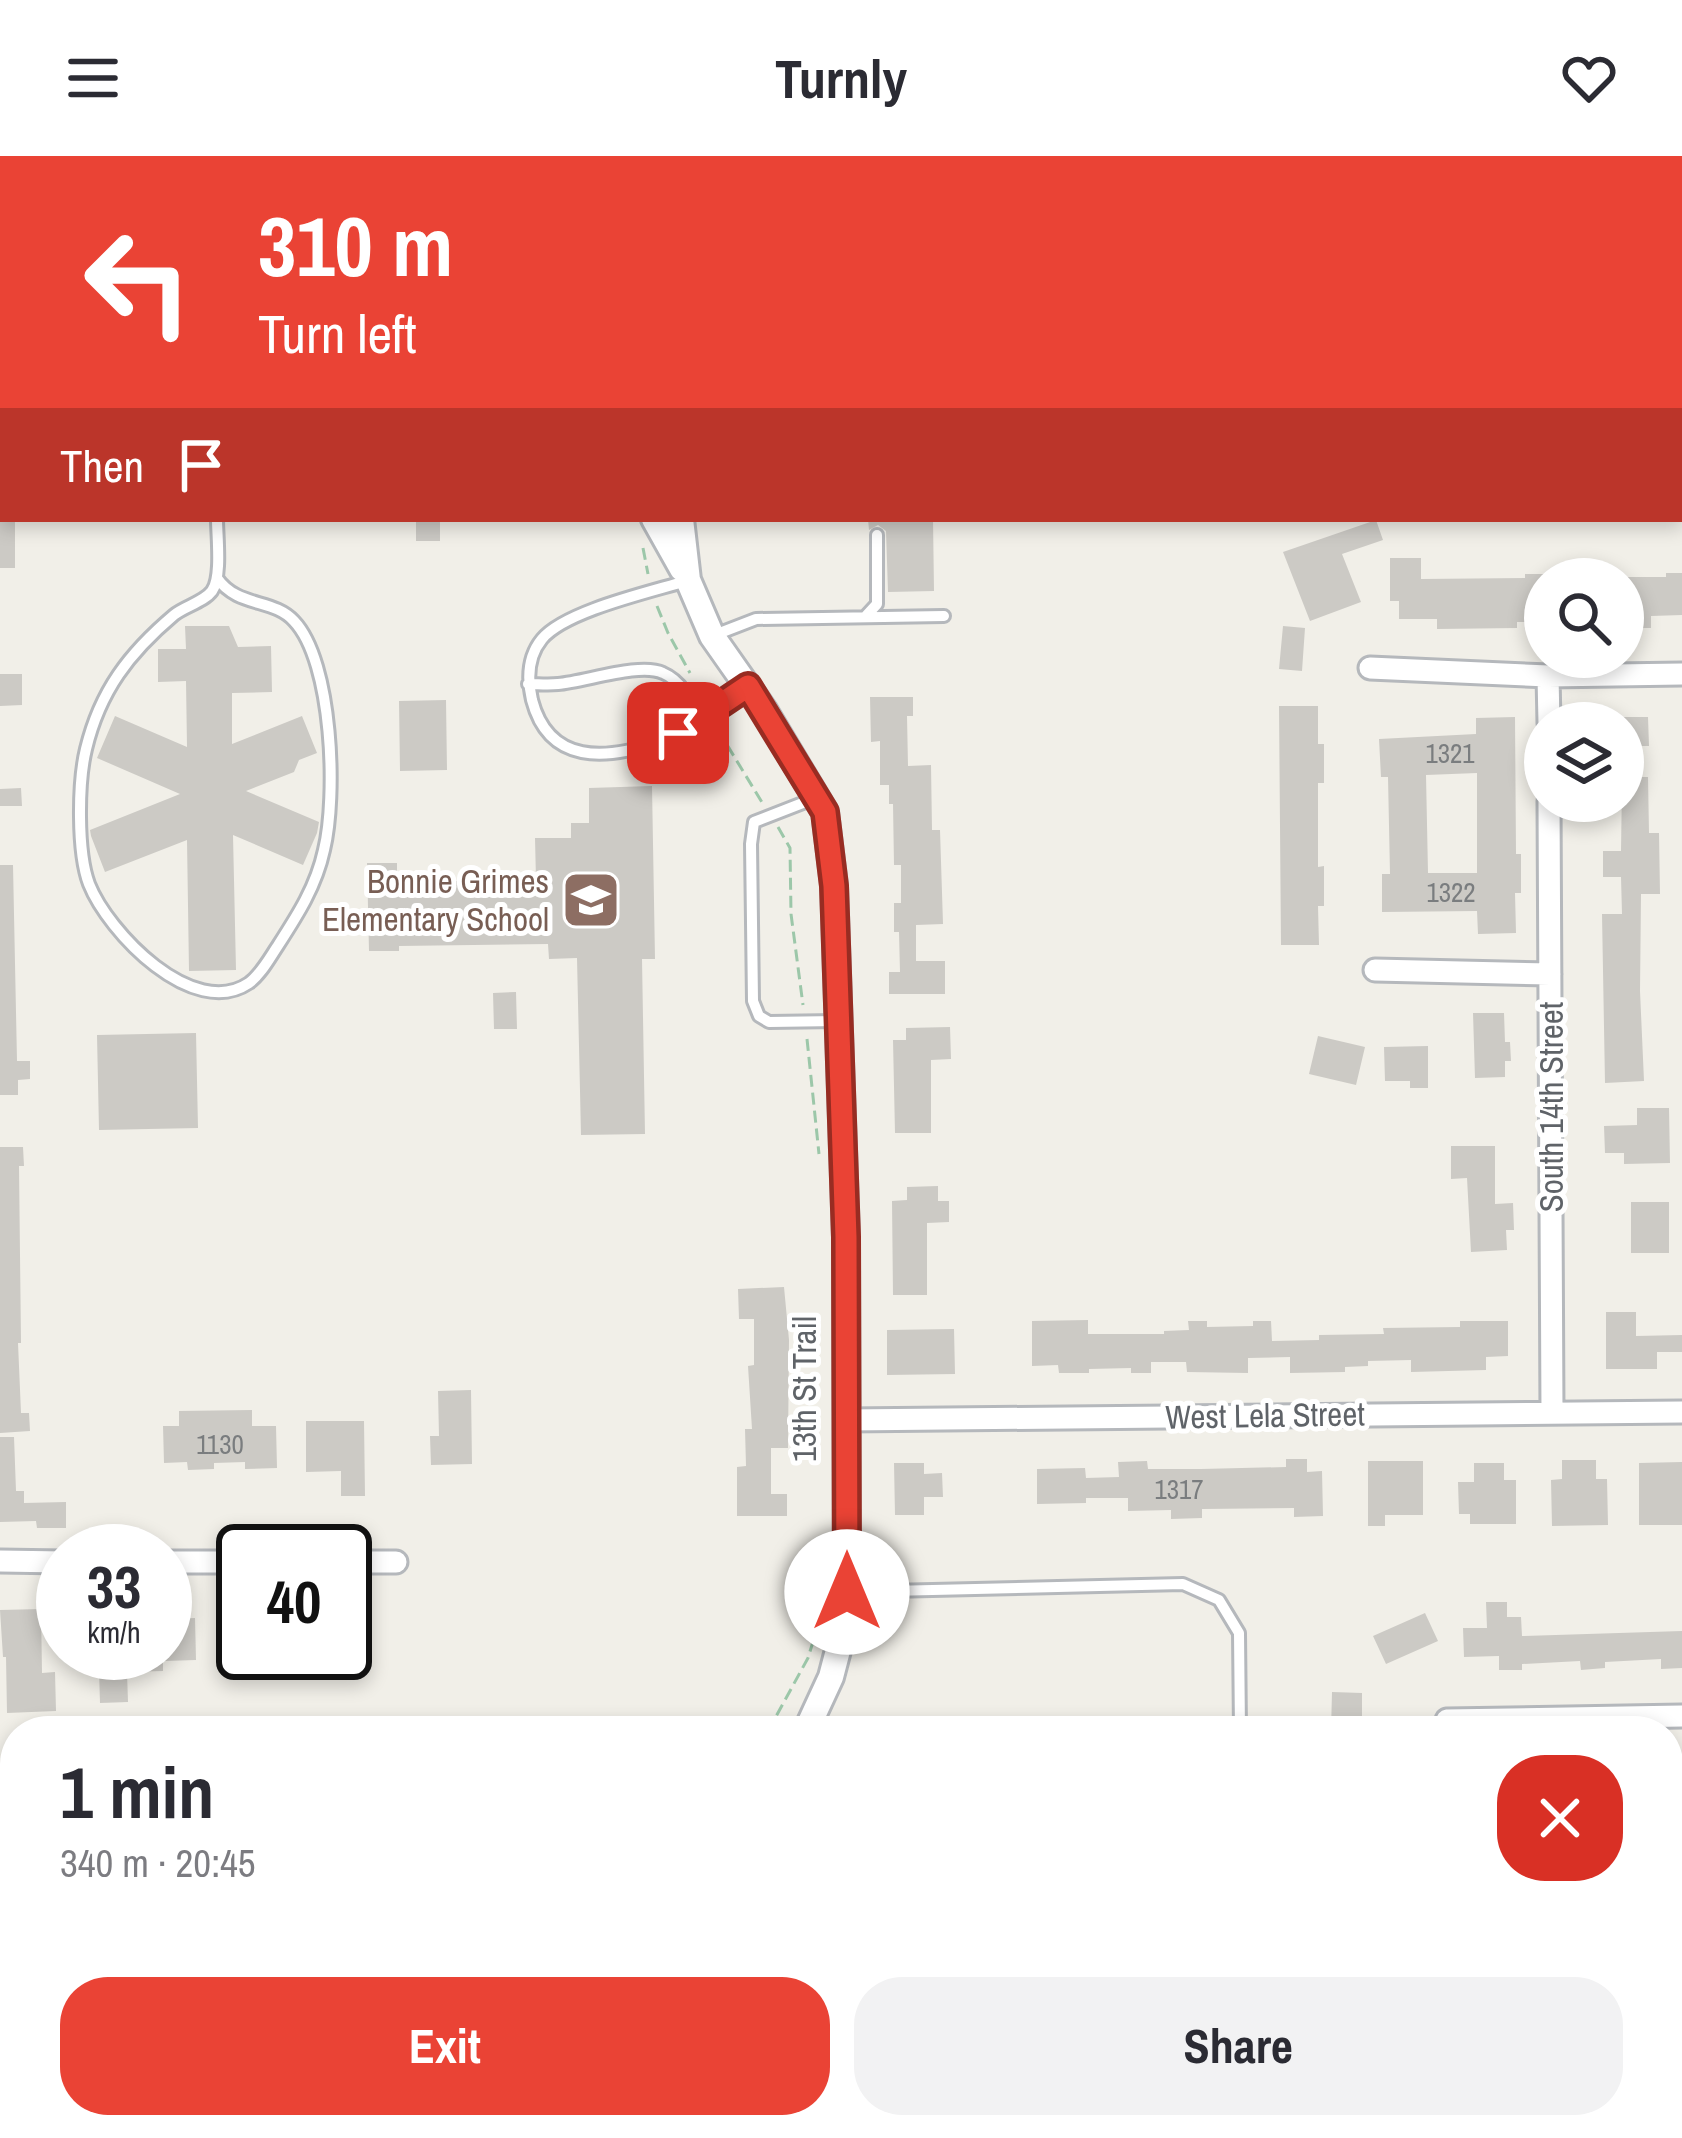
<!DOCTYPE html>
<html lang="en">
<head>
<meta charset="utf-8">
<style>
	:root { --surface:#fff; --page:#f2f2f3; --text:#2b2b33; --muted:#7c7c81; --accent:#ea4335 }
	body { margin:0; font-family:"Archivo Narrow",sans-serif; background:var(--page); color:var(--text); height:100vh; display:flex; flex-direction:column; font-size:45px; white-space:nowrap }
	* { box-sizing:border-box; margin:0 }
	p { font-size:39px; color:var(--muted) }
	.icon { flex:none; width:66px; height:66px; fill:none; stroke:currentColor; stroke-width:2; stroke-linecap:round; stroke-linejoin:round }
	.map { position:relative; flex:1; overflow:hidden }
	.sheet { position:absolute; left:0px; top:1560px; width:1683px; height:423px; display:flex; flex-direction:column; background:var(--surface); border-radius:48px 48px 0 0; box-shadow:0 6px 18px #0003 }
	.sheet>* { flex:none }
	.banner { position:absolute; left:0px; top:0px; width:1683px; height:366px; box-shadow:0 6px 18px #0003; background:#ea4335; color:#fff; overflow:hidden }
	.controls { position:absolute; left:1524px; top:402px; display:grid; gap:24px }
	.controls a { display:grid; place-items:center; width:120px; height:120px; border-radius:50%; background:var(--surface); box-shadow:0 6px 18px #0003; font-size:60px }
	.speed { position:absolute; left:36px; top:1368px; display:flex; gap:24px; font-size:60px; font-weight:700; text-align:center }
	.speed>* { display:grid; place-content:center; width:156px; height:156px; border-radius:50%; background:var(--surface); box-shadow:0 6px 18px #0003; line-height:1 }
	.speed small { font-size:30px; font-weight:400 }
	.speed .limit { border:6px solid #111; border-radius:18px; background:#fff; color:#111 }
	.pin { position:absolute; display:grid; place-items:center; width:102px; height:102px; color:#fff; margin:-51px; border-radius:24px; box-shadow:0 6px 18px #0006 }
	.me { position:absolute; width:132px; margin:-66px; rotate:0deg; stroke-linejoin:round; filter:drop-shadow(0 0 9px #0008) }
	.turn { display:flex; align-items:center; gap:42px; height:252px; padding:0 60px; font-size:54px }
	.turn .icon { width:156px; height:156px; stroke-width:2.5 }
	.turn b { display:block; font-size:84px; line-height:102px }
	.then { display:flex; align-items:center; height:114px; padding:0 60px; background:#0003; gap:24px; font-size:45px }
	.round { display:grid; place-items:center; flex:none; width:126px; height:126px; border-radius:48px; background:var(--page) }
	.overview { display:flex; align-items:center; justify-content:space-between; height:204px; padding:0 60px }
	h1 { font-size:72px; font-weight:700; line-height:90px }
	.primary-button { display:flex; gap:24px; margin-top:auto; padding:24px 60px }
	.primary-button a { flex:1; height:138px; border-radius:48px; background:var(--accent); color:#fff; font-size:48px; font-weight:700; line-height:138px; text-align:center }
	.primary-button a+a { background:var(--page); color:var(--text) }
	header { display:flex; justify-content:space-between; align-items:center; height:156px; padding:0 60px; background:var(--surface); font-size:54px; font-weight:700 }
	.map>svg:first-child { display:block }
	.building { fill:#cccac5; fill-rule:evenodd }
	.lines { fill:none; stroke-linecap:round; stroke-linejoin:round }
	.service-casing { stroke:#b5b8bc; stroke-width:16 }
	.minor-casing { stroke:#b5b8bc; stroke-width:27 }
	.tertiary-casing { stroke:#b5b8bc; stroke-width:30 }
	.secondary-casing { stroke:#b6babf; stroke-width:33 }
	.path { stroke:#9cc7a9; stroke-width:3; stroke-dasharray:12 6; stroke-linecap:butt }
	.service { stroke:#fff; stroke-width:10 }
	.minor { stroke:#fff; stroke-width:21 }
	.tertiary { stroke:#fff; stroke-width:24 }
	.secondary { stroke:#fff; stroke-width:27 }
	.route-casing { stroke:#982c22; stroke-width:30 }
	.route { stroke:#ea4335; stroke-width:21 }
	.labels { text-anchor:middle; stroke-width:10; stroke-linejoin:round; paint-order:stroke }
	.number-label { font-size:27px; fill:#7a7d7f }
	.education-label { font-size:33px; fill:#785e54; stroke:#fff; text-anchor:end }
	.street-label { font-size:33px; fill:#5f6368; stroke:#fff }
</style>
</head>
<body>
<header><svg class="icon" aria-label="menu" viewBox="0 0 24 24"><path d="M4 6h16M4 12h16M4 18h16"/></svg>Turnly<svg class="icon" aria-label="heart" viewBox="0 0 24 24"><path d="M12 20l-8-8c-3-5 5-10 8-4 3-6 11-1 8 4z"/></svg></header>
<div class="map">
<svg width="1682" height="1982" viewBox="0 0 1682 1982">
	<rect width="100%" height="100%" fill="#f1efe8"/>
	<path class="building" d="M 868,363 L 933,363 L 934,435 L 888,436 L 886,375 L 878,369 L 869,374 Z
		M 0,364 L 15,364 L 15,412 L 0,412 Z
		M 1376,364 L 1383,384 L 1342,398 L 1361,446 L 1310,465 L 1283,396 Z
		M 416,365 L 440,365 L 440,385 L 416,385 Z
		M 1390,402 L 1421,402 L 1421,423 L 1525,422 L 1525,418 L 1545,418 L 1545,466 L 1517,466 L 1517,472 L 1437,473 L 1437,463 L 1399,463 L 1399,445 L 1390,445 Z
		M 1666,417 L 1682,417 L 1682,459 L 1651,460 L 1651,472 L 1623,472 L 1623,421 L 1666,421 Z
		M 185,470 L 229,470 L 238,491 L 271,490 L 272,536 L 232,537 L 232,588 L 302,560 L 317,597 L 299,604 L 294,616 L 246,635 L 319,666 L 317,677 L 303,709 L 233,679 L 236,814 L 189,815 L 187,684 L 105,716 L 91,680 L 90,674 L 180,638 L 97,602 L 115,560 L 187,591 L 186,525 L 158,526 L 158,493 L 186,493 Z
		M 1283,470 L 1305,472 L 1302,515 L 1279,513 Z
		M 0,518 L 22,518 L 22,549 L 0,550 Z
		M 870,541 L 913,541 L 913,560 L 907,560 L 908,610 L 931,609 L 932,674 L 940,674 L 943,768 L 916,769 L 916,805 L 945,805 L 945,838 L 889,838 L 889,816 L 900,816 L 899,776 L 894,776 L 894,747 L 901,747 L 901,709 L 894,709 L 893,648 L 889,648 L 889,629 L 880,629 L 880,585 L 871,586 Z
		M 446,544 L 447,614 L 400,615 L 399,545 Z
		M 1279,550 L 1318,550 L 1318,588 L 1324,588 L 1324,627 L 1318,627 L 1318,711 L 1324,710 L 1324,750 L 1318,750 L 1319,789 L 1281,789 Z
		M 1515,561 L 1516,698 L 1521,698 L 1521,737 L 1515,737 L 1516,777 L 1478,778 L 1477,755 L 1382,756 L 1382,718 L 1390,718 L 1388,621 L 1381,621 L 1379,583 L 1476,578 L 1476,562 ZM 1477,617 L 1477,717 L 1428,717 L 1426,619 Z
		M 1623,561 L 1648,561 L 1649,590 L 1641,590 L 1641,621 L 1648,621 L 1649,677 L 1659,677 L 1660,738 L 1641,738 L 1640,835 L 1644,925 L 1605,927 L 1602,758 L 1622,758 L 1621,721 L 1603,721 L 1603,695 L 1621,695 Z
		M 652,630 L 655,803 L 642,803 L 645,978 L 581,979 L 577,802 L 549,803 L 548,788 L 399,790 L 399,795 L 369,795 L 367,707 L 397,707 L 397,726 L 536,724 L 535,682 L 571,682 L 571,667 L 589,667 L 589,632 Z
		M 21,632 L 22,650 L 0,650 L 0,633 Z
		M 0,709 L 13,709 L 17,905 L 30,905 L 30,923 L 18,924 L 18,939 L 0,939 Z
		M 516,836 L 517,873 L 494,873 L 493,837 Z
		M 1473,857 L 1504,857 L 1505,886 L 1510,886 L 1511,905 L 1505,905 L 1505,921 L 1475,922 Z
		M 950,871 L 951,903 L 931,904 L 931,977 L 895,977 L 893,884 L 906,884 L 906,872 Z
		M 196,877 L 198,972 L 99,974 L 97,879 Z
		M 1318,880 L 1365,891 L 1356,929 L 1309,918 Z
		M 1428,890 L 1428,932 L 1410,932 L 1410,925 L 1385,925 L 1384,891 Z
		M 1637,952 L 1669,952 L 1670,1007 L 1624,1008 L 1624,997 L 1605,997 L 1604,970 L 1637,969 Z
		M 1451,990 L 1495,990 L 1495,1048 L 1513,1047 L 1514,1074 L 1506,1074 L 1507,1094 L 1471,1096 L 1467,1022 L 1451,1023 Z
		M 0,991 L 23,991 L 24,1010 L 19,1010 L 21,1187 L 18,1187 L 21,1257 L 29,1257 L 30,1275 L 0,1277 Z
		M 938,1030 L 938,1045 L 949,1045 L 949,1066 L 927,1067 L 927,1139 L 893,1139 L 892,1045 L 907,1044 L 907,1031 Z
		M 1631,1046 L 1669,1046 L 1669,1097 L 1631,1097 Z
		M 784,1131 L 789,1184 L 788,1292 L 771,1292 L 771,1338 L 787,1338 L 787,1360 L 737,1360 L 737,1311 L 746,1310 L 745,1273 L 752,1273 L 748,1210 L 754,1209 L 754,1163 L 739,1163 L 738,1133 Z
		M 1606,1156 L 1636,1156 L 1636,1180 L 1682,1179 L 1682,1196 L 1657,1196 L 1657,1213 L 1606,1213 Z
		M 1088,1164 L 1088,1178 L 1164,1178 L 1164,1175 L 1189,1174 L 1188,1165 L 1207,1165 L 1207,1171 L 1253,1170 L 1253,1165 L 1271,1165 L 1272,1185 L 1319,1184 L 1319,1179 L 1384,1178 L 1383,1172 L 1460,1171 L 1460,1165 L 1508,1165 L 1508,1200 L 1486,1201 L 1486,1214 L 1411,1216 L 1411,1204 L 1368,1205 L 1368,1210 L 1345,1211 L 1345,1216 L 1290,1217 L 1290,1201 L 1248,1202 L 1248,1217 L 1187,1216 L 1186,1206 L 1151,1206 L 1151,1217 L 1131,1217 L 1131,1212 L 1089,1213 L 1089,1217 L 1059,1217 L 1058,1209 L 1032,1210 L 1032,1165 Z
		M 954,1173 L 955,1218 L 887,1219 L 887,1174 Z
		M 471,1234 L 472,1308 L 431,1309 L 430,1280 L 439,1280 L 438,1235 Z
		M 252,1254 L 252,1270 L 276,1270 L 277,1312 L 245,1313 L 245,1306 L 214,1307 L 214,1313 L 188,1314 L 187,1306 L 164,1307 L 163,1270 L 179,1270 L 179,1255 Z
		M 306,1265 L 364,1265 L 365,1340 L 341,1340 L 341,1315 L 306,1316 Z
		M 0,1281 L 14,1281 L 16,1335 L 24,1335 L 24,1347 L 66,1346 L 66,1372 L 37,1372 L 36,1365 L 0,1366 Z
		M 1286,1303 L 1307,1303 L 1307,1316 L 1322,1315 L 1323,1360 L 1294,1361 L 1294,1352 L 1202,1353 L 1202,1362 L 1171,1363 L 1171,1354 L 1128,1355 L 1128,1342 L 1086,1342 L 1086,1347 L 1037,1348 L 1037,1313 L 1085,1312 L 1086,1322 L 1119,1321 L 1118,1306 L 1147,1305 L 1148,1313 L 1201,1313 L 1286,1311 Z
		M 1562,1304 L 1596,1304 L 1596,1323 L 1607,1323 L 1608,1369 L 1552,1370 L 1551,1324 L 1562,1323 Z
		M 1368,1305 L 1423,1305 L 1423,1359 L 1385,1359 L 1385,1370 L 1368,1370 Z
		M 1682,1306 L 1682,1369 L 1639,1369 L 1639,1307 Z
		M 894,1307 L 924,1307 L 924,1318 L 942,1317 L 943,1341 L 924,1341 L 924,1359 L 895,1359 Z
		M 1474,1307 L 1504,1307 L 1504,1324 L 1516,1324 L 1516,1368 L 1470,1368 L 1470,1358 L 1459,1358 L 1458,1326 L 1474,1326 Z
		M 1486,1446 L 1507,1446 L 1507,1461 L 1521,1461 L 1522,1480 L 1682,1475 L 1682,1512 L 1661,1513 L 1661,1503 L 1605,1506 L 1605,1512 L 1581,1514 L 1580,1505 L 1522,1508 L 1522,1514 L 1499,1514 L 1499,1500 L 1464,1501 L 1463,1472 L 1487,1472 Z
		M 41,1453 L 42,1517 L 55,1516 L 56,1555 L 7,1557 L 6,1501 L 3,1501 L 0,1454 Z
		M 1425,1457 L 1438,1485 L 1386,1508 L 1373,1480 Z
		M 195,1462 L 196,1504 L 165,1505 L 165,1463 Z
		M 120,1497 L 163,1497 L 163,1515 L 127,1516 L 128,1546 L 100,1547 L 99,1514 L 120,1514 Z
		M 1332,1536 L 1362,1537 L 1362,1575 L 1331,1575 Z"/>
	<g class="lines">
		<defs>
			<path id="service" d="M 944,0 L 944,3
				M 1044,3 L 1044,0
				M 217,363 C 217,381 222,421 212,435 C 204,446 185,450 174,459 C 129,497 100,535 86,593 C 78,626 77,696 89,728 C 108,776 193,865 249,827 C 261,818 269,803 277,791 C 297,760 316,731 324,694 C 337,641 333,506 294,465 C 273,442 238,452 217,422
				M 686,425 C 650,436 565,455 542,483 C 528,500 527,522 532,544 C 549,609 606,604 659,586 C 687,576 719,549 745,532
				M 865,461 L 877,448 L 877,379
				M 712,480 L 756,463 L 944,460
				M 528,528 C 538,528 548,529 558,528 C 585,526 640,506 663,517 C 682,525 691,545 699,562
				M 813,643 L 754,666 L 751,688 L 753,845 L 759,860 L 769,866 L 837,865
				M 847,1436 L 1183,1428 L 1219,1444 L 1239,1477 L 1240,1575
				M 906,1968 L 906,1982
				M 1223,1982 L 1223,1968"/>
			<path id="minor" d="M 250,0 L 250,3
				M 1266,0 L 1267,3
				M 1561,0 L 1562,3
				M 1370,512 L 1548,520 L 1682,518
				M 1548,520 L 1549,567
				M 1549,645 L 1552,1256
				M 1375,814 L 1550,818
				M 848,1264 L 1682,1256
				M 0,1405 L 63,1406
				M 165,1406 L 243,1406
				M 345,1406 L 396,1406
				M 1448,1575 L 1447,1564 L 1682,1560
				M 1453,1968 L 1453,1982"/>
			<path id="tertiary" d="M 666,0 L 666,3
				M 654,363 L 682,413
				M 681,363 L 688,424 L 712,480 L 764,554 L 825,656 L 834,729 L 846,1081 L 847,1436 L 842,1479 L 831,1521 L 806,1575
				M 736,1968 L 737,1982"/>
			<path id="secondary" d="M 0,198 L 3,198
				M 1680,201 L 1682,201"/>
		</defs>
		<use href="#service" class="service-casing"/>
		<use href="#minor" class="minor-casing"/>
		<use href="#tertiary" class="tertiary-casing"/>
		<use href="#secondary" class="secondary-casing"/>
		<path class="path" d="M 706,0 L 706,3
			M 643,392 L 648,418
			M 657,450 L 668,477 L 690,517
			M 718,574 L 763,648
			M 778,671 L 790,692 L 791,758 L 803,849
			M 807,883 L 819,998
			M 768,1575 L 808,1502 L 820,1463
			M 705,1968 L 705,1982"/>
		<use href="#service" class="service"/>
		<use href="#minor" class="minor"/>
		<use href="#tertiary" class="tertiary"/>
		<use href="#secondary" class="secondary"/>
	</g>
	<g class="lines">
		<defs>
			<path id="route" d="M 678,577 L 748,530 L 825,656 L 834,730 L 846,1081 L 847,1436"/>
		</defs>
		<use href="#route" class="route-casing"/>
		<use href="#route" class="route"/>
	</g>
	<defs>
		<symbol id="school-square" viewBox="-11 -11 22 22"><rect x="-9" y="-9" width="18" height="18" rx="4" fill="#8d6e63" stroke="#fff"/><path d="M0-5L7-2L0 1L-7-2ZM-4 1L0 2.5L4 1V4Q0 6-4 4Z" fill="#fff"/></symbol>
	</defs>
	<g fill-rule="evenodd">
		<use href="#school-square" x="558" y="711" width="66" height="66"/>
	</g>
	<g class="labels">
		<g class="number-label">
			<text x="1450" y="607">1321</text>
			<text x="1451" y="746">1322</text>
			<text x="220" y="1298">1130</text>
			<text x="1179" y="1343">1317</text>
		</g>
		<g class="education-label">
			<text x="549" y="737">Bonnie Grimes<tspan x="549" dy="38">Elementary School</tspan></text>
		</g>
		<g class="street-label">
			<text transform="translate(1551 951) rotate(-90)" y="12">South 14th Street</text>
			<text transform="translate(804 1233) rotate(-90)" y="12">13th St Trail</text>
			<text transform="translate(1265 1259) rotate(-1)" y="12">West Lela Street</text>
		</g>
	</g>
</svg>
<div class="controls">
<a><svg class="icon" aria-label="search" viewBox="0 0 24 24"><circle cx="10" cy="10" r="6"/><path d="M15 15l6 6"/></svg></a>
<a><svg class="icon" aria-label="layers" viewBox="0 0 24 24"><path d="M12 4l9 5-9 5-9-5zM3 14l9 5 9-5"/></svg></a>
</div>
<div class="speed"><div>33<small>km/h</small></div><div class="limit">40</div></div>
<div class="pin" style="left:678px;top:577px;background:#d93025"><svg class="icon" aria-label="arrive" viewBox="0 0 24 24"><path d="M6 21V4h12l-3 4 3 4H6"/></svg></div>
<svg class="me" style="left:847px;top:1436px" viewBox="-20 -20 40 40"><circle r="19" fill="#fff"/><path d="M0-13L10 11 0 6-10 11z" fill="#ea4335"/></svg>
<div class="banner">
<div class="turn"><svg class="icon" aria-label="left" viewBox="0 0 24 24"><path d="M17 20v-9H6M10 6l-5 5 5 5"/></svg><div><b>310 m</b>Turn left</div></div>
<div class="then">Then<svg class="icon" aria-label="arrive" viewBox="0 0 24 24"><path d="M6 21V4h12l-3 4 3 4H6"/></svg></div>
</div>
<section class="sheet">
<div class="overview"><div><h1>1 min</h1><p>340 m · 20:45</p></div><a class="round" style="background:#d93025;color:#fff"><svg class="icon" aria-label="close" viewBox="0 0 24 24"><path d="M6 6l12 12M18 6L6 18"/></svg></a></div>
<div class="primary-button"><a>Exit</a><a>Share</a></div>
</section>
</div>
</body>
</html>
